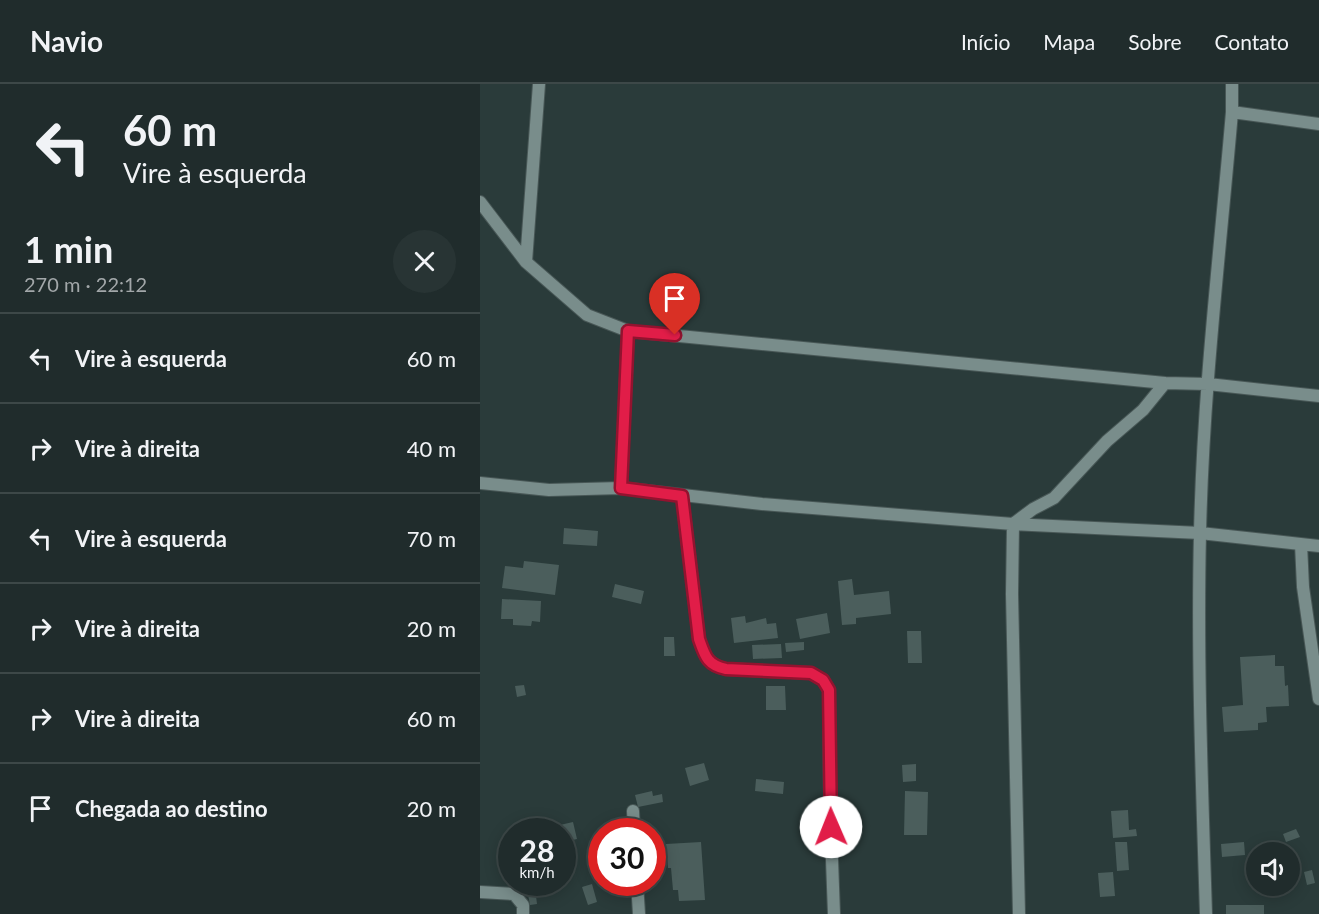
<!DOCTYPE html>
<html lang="pt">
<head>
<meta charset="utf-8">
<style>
	:root { --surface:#202c2c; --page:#283434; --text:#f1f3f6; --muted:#a2a7a9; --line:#3d4848 }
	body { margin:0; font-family:Lato,sans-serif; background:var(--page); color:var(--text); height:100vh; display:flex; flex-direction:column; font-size:22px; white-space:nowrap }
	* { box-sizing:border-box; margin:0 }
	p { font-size:20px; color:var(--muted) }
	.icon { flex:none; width:33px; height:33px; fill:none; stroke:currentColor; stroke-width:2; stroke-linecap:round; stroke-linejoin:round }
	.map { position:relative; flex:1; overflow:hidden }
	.drawer { display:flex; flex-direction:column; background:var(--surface); width:480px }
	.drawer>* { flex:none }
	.top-card { background:#202c2c; color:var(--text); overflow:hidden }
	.fabs { position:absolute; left:766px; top:758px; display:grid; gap:12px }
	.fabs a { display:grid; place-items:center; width:54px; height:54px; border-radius:50%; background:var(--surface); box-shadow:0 3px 15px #0003,0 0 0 2px var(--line); font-size:30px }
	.speed { position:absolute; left:18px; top:734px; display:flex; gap:12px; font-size:30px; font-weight:700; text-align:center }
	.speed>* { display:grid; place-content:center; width:78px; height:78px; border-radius:50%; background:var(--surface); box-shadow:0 3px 15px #0003,0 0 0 2px var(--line); line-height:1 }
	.speed small { font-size:15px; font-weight:400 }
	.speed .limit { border:9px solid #d22; background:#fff; color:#111 }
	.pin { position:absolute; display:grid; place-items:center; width:51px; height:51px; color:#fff; margin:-62px -26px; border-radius:50% 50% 50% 0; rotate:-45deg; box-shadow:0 0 6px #0007 }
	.pin .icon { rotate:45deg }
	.me { position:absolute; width:66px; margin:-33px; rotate:359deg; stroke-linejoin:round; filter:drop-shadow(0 0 4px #0008) }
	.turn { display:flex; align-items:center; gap:21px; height:126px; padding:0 24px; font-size:27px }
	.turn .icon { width:78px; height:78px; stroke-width:2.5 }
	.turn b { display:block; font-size:42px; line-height:51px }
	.round { display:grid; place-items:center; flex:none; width:63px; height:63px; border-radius:32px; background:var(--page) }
	.head { display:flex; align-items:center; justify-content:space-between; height:102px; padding:0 24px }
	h1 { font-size:36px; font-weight:700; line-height:45px }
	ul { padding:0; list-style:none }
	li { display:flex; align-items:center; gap:18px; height:90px; padding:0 24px; border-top:2px solid var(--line) }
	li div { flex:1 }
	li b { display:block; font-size:22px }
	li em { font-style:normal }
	header { display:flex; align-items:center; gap:36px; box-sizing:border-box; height:84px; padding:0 30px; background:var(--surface); border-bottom:2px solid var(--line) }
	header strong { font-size:28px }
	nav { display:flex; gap:33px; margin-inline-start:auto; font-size:21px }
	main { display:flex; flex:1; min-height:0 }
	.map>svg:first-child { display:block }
	.building { fill:#4b5e5c }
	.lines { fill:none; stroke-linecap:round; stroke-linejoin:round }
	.street-casing { stroke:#485756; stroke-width:14 }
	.street { stroke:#798d8b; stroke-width:12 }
	.route-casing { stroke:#92132f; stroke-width:15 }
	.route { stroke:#e11d48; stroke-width:10 }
</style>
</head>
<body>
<header>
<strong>Navio</strong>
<nav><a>Início</a><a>Mapa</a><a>Sobre</a><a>Contato</a></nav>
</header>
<main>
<section class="drawer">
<div class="top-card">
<div class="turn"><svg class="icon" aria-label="left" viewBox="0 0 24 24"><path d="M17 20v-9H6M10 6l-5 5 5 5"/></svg><div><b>60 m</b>Vire à esquerda</div></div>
</div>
<div class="head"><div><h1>1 min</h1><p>270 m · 22:12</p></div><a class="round"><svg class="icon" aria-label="close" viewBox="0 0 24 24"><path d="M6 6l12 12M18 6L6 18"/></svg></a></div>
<ul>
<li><svg class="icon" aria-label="left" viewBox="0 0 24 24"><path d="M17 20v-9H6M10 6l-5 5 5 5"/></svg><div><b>Vire à esquerda</b></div><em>60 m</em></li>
<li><svg class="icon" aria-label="right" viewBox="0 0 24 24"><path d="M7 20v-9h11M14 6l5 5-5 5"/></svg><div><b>Vire à direita</b></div><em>40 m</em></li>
<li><svg class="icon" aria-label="left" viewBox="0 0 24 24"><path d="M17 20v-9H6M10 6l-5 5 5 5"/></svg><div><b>Vire à esquerda</b></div><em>70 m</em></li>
<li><svg class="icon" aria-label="right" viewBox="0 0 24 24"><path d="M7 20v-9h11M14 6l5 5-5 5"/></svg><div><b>Vire à direita</b></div><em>20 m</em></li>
<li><svg class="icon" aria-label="right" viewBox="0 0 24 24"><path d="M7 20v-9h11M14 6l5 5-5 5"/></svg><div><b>Vire à direita</b></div><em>60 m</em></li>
<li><svg class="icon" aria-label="arrive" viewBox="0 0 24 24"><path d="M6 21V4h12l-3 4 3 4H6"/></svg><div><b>Chegada ao destino</b></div><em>20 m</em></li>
</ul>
</section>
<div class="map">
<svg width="839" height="830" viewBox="0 0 839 830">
	<rect width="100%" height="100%" fill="#2a3b3a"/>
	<path class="building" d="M 84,444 L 118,447 L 117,462 L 83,460 Z
		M 44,477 L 79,481 L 75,511 L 22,504 L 25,482 L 43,484 Z
		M 372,495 L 374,511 L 409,507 L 411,530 L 376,534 L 376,540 L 362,541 L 358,497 Z
		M 135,500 L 164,507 L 161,520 L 132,513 Z
		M 22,515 L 61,517 L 60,538 L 52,537 L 51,542 L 33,541 L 33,535 L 21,535 Z
		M 347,529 L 350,549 L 320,555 L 316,535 Z
		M 265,532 L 266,539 L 286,534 L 287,540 L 296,539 L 298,554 L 254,559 L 251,534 Z
		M 427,547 L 441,547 L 442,579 L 428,579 Z
		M 184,553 L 194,553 L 195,572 L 184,572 Z
		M 324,558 L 324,566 L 306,568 L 305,559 Z
		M 301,560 L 302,574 L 273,575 L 272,561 Z
		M 795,571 L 795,582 L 804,582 L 805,602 L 808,601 L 809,622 L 786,623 L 787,638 L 778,639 L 778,646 L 744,648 L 742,623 L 763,621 L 760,573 Z
		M 44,601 L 46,611 L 37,613 L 35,602 Z
		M 286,602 L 305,602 L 306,626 L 286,626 Z
		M 224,679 L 229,696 L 210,702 L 205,684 Z
		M 436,680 L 436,697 L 423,698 L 422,681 Z
		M 276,695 L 304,698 L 303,710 L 275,707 Z
		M 172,707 L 173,712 L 182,710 L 183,718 L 158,723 L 155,711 Z
		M 425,707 L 448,708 L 447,751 L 424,751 Z
		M 648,726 L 649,746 L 656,745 L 657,752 L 633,754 L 631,727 Z
		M 93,738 L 97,755 L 84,758 L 80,741 Z
		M 816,745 L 820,753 L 806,758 L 803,750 Z
		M 221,758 L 225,816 L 199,817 L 198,806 L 193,806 L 191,784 L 188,784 L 186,760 Z
		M 635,758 L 647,758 L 649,786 L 637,787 Z
		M 764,758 L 765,771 L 742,773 L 741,760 Z
		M 32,760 L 32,784 L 28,785 L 25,761 Z
		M 832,786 L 835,799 L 827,801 L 824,788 Z
		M 633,788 L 635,812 L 620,813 L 618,789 Z
		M 112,800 L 117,818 L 108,821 L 102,803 Z
		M 55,804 L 57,820 L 50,821 L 47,805 Z
		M 746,821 L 784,821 L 784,830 L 746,830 Z"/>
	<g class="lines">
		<defs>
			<path id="street" d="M 752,0 L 752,28 L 839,40
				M 0,118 L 46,178 L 107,231 L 148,247
				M 46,178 L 59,0
				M 0,399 L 69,406 L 141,404 L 282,420 L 533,440 L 720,449 L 839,462
				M 141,404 L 148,247 L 685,299
				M 202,412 L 219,555 C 225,572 227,581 246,585 L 331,589 L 343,596 L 349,606 L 350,722 L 354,830
				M 821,460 L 823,503 L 839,615
				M 153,727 L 154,747
				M 157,798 L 159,830
				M 0,808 L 34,810 L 43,821 L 43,830
				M 539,830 L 532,510 L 533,440 L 553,425 L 574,414 L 627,357 L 663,326 L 685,299 L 728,300 L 839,312
				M 726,830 C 722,703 717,576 720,449 C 723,308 740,168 752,28"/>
		</defs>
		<use href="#street" class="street-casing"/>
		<use href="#street" class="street"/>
	</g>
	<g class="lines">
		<defs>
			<path id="route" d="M 195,251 L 148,247 L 141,404 L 202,412 L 219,555 C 225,572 227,581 246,585 L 331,589 L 343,596 L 349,606 L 351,743"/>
		</defs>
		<use href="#route" class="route-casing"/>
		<use href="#route" class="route"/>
	</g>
</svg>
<div class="fabs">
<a><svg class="icon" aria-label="sound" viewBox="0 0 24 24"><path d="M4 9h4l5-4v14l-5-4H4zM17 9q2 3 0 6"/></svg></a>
</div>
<div class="speed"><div>28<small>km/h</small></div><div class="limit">30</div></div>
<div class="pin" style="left:195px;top:251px;background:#d93025"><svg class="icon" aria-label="arrive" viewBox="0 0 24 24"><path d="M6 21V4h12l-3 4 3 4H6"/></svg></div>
<svg class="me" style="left:351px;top:743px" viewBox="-20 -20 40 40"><circle r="19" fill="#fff"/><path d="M0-13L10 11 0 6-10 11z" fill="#e11d48"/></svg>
</div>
</main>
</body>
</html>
